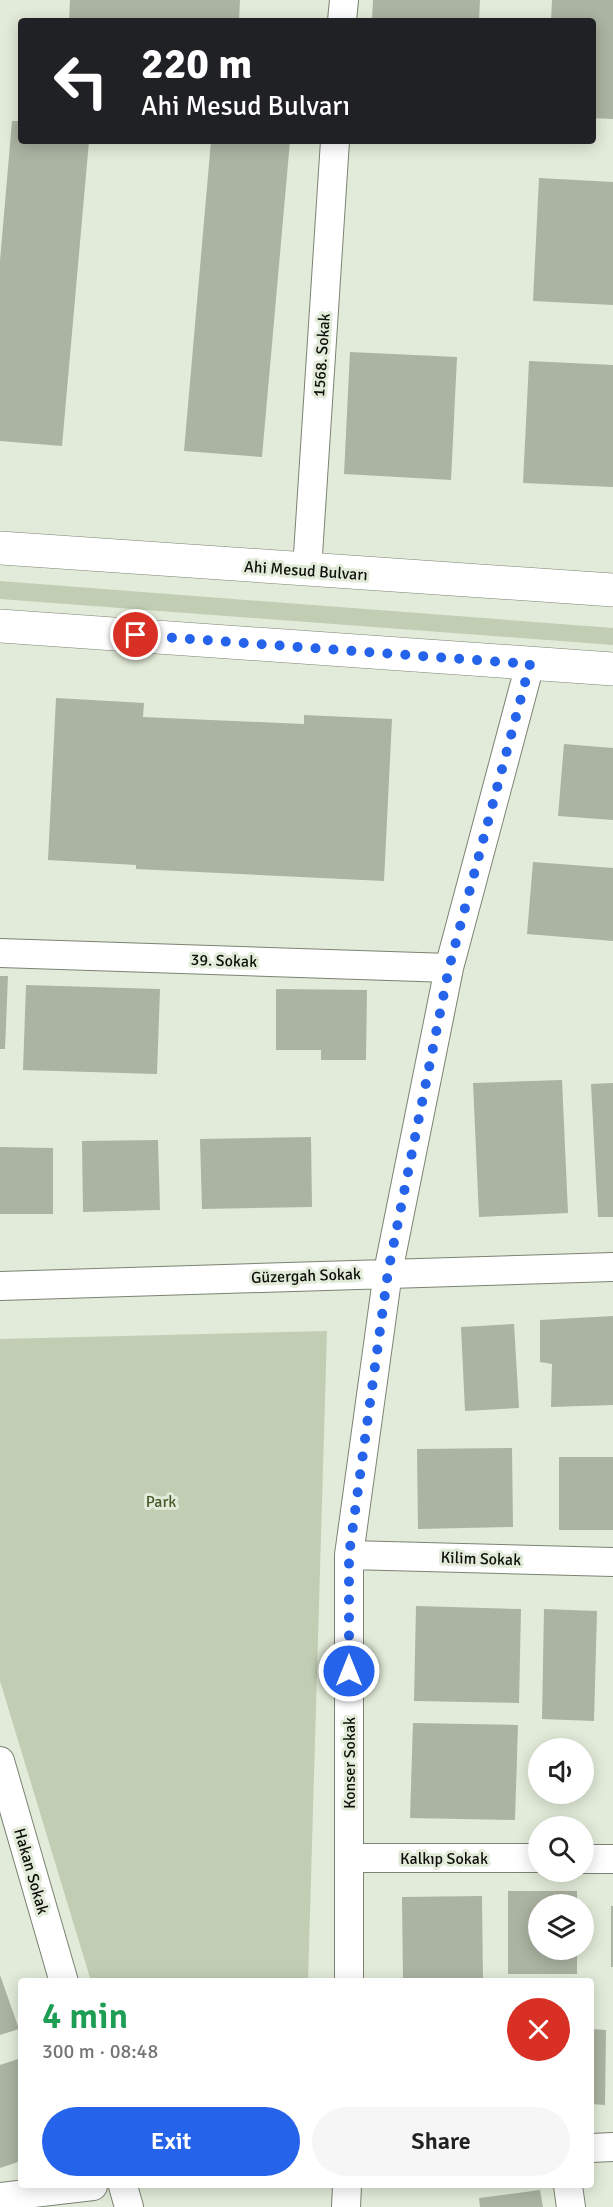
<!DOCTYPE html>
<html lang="en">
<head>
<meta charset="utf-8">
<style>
	:root { --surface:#fff; --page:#f6f6f6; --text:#222; --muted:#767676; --accent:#2563eb }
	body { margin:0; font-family:Signika,sans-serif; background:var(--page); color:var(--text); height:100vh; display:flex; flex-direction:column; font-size:22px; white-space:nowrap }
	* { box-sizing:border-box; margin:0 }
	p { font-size:20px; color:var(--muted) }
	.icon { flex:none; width:33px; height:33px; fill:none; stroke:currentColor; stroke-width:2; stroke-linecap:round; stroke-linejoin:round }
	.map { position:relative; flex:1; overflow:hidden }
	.side { position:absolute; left:18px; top:1978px; width:576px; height:210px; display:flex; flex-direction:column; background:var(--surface); border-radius:6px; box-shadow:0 3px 15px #0003 }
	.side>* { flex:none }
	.guide { position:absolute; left:18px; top:18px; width:578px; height:126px; border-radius:6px; box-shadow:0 3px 15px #0003; background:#202124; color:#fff; overflow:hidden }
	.controls { position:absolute; left:528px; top:1738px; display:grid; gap:12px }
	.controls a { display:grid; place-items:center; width:66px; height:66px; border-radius:50%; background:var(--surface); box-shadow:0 3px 15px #0003; font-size:30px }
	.pin { position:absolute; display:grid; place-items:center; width:51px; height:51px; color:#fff; margin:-26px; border:3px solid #fff; border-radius:50%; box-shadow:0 2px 6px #0007 }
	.me { position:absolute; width:66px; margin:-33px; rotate:0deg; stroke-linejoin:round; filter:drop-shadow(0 0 4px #0008) }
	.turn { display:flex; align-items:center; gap:21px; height:126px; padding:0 24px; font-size:27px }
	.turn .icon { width:78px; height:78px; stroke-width:2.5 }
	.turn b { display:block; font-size:42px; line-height:51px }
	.round { display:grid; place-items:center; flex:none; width:63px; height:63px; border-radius:32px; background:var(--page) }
	.overview { display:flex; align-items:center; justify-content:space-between; height:102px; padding:0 24px }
	h1 { font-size:36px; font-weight:600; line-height:45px; color:#1e9e55 }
	.button { display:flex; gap:12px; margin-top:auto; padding:12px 24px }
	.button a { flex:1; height:69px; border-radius:36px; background:var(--accent); color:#fff; font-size:24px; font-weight:600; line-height:69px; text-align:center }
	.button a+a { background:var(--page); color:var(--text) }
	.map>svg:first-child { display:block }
	.green { fill:#c1ceb3 }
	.building { fill:#abb3a2 }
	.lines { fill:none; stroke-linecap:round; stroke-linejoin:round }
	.minor-casing { stroke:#7b8373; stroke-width:30 }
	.secondary-casing { stroke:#7b8373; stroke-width:34 }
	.minor { stroke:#fff; stroke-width:28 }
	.secondary { stroke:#fff; stroke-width:33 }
	.route { stroke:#2563eb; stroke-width:10; stroke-dasharray:0 18 }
	.labels { text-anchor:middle; stroke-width:6; stroke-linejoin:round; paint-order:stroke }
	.street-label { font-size:16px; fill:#0d100a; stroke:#e2ebd9 }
	.park-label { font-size:16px; fill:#45582a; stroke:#e2ebd9 }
</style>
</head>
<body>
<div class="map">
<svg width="613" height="2207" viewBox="0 0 613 2207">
	<rect width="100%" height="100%" fill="#e2ebd9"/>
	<path class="green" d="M 0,581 L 613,628 L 613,645 L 0,599 Z
		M 327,1331 L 308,1981 L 91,1981 L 0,1681 L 0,1339 Z"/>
	<path class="building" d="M 70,0 L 240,0 L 239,21 L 69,21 Z
		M 373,0 L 480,0 L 479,21 L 372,21 Z
		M 552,0 L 613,0 L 613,119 L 592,118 L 592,21 L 551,21 Z
		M 12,121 L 21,121 L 21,141 L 89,141 L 62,446 L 0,441 L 0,261 Z
		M 211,141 L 290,141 L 262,457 L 184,451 Z
		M 539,178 L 613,182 L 613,305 L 533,301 Z
		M 350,352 L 457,357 L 451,480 L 344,474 Z
		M 529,361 L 613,365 L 613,487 L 523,483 Z
		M 56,698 L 144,703 L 143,717 L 304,724 L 304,715 L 392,719 L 384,881 L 136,869 L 136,865 L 48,860 Z
		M 564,744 L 613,748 L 613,820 L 558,816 Z
		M 533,862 L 613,868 L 613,941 L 527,934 Z
		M 0,976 L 8,976 L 5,1049 L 0,1049 Z
		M 26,985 L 160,989 L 157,1074 L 23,1070 Z
		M 276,989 L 367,990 L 366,1060 L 321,1060 L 321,1050 L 276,1050 Z
		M 562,1080 L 568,1213 L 479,1217 L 473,1083 Z
		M 613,1083 L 613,1217 L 598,1217 L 591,1084 Z
		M 311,1137 L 312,1207 L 202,1209 L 200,1139 Z
		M 158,1140 L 160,1210 L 83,1212 L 82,1141 Z
		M 0,1147 L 53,1148 L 53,1214 L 0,1214 Z
		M 613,1316 L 613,1405 L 551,1407 L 552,1364 L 540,1362 L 540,1320 Z
		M 514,1324 L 519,1408 L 465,1411 L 461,1327 Z
		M 512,1448 L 513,1527 L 418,1529 L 417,1449 Z
		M 559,1457 L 613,1457 L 613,1530 L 559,1530 Z
		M 416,1606 L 521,1609 L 519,1703 L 414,1701 Z
		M 544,1609 L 597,1611 L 594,1721 L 542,1719 Z
		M 413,1723 L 518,1725 L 515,1820 L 410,1818 Z
		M 508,1891 L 577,1891 L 577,1905 L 538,1905 L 538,1950 L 577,1950 L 577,1974 L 508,1974 Z
		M 482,1896 L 483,1982 L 403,1982 L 402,1897 Z
		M 611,1906 L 613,1906 L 613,1967 L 611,1967 Z
		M 0,1975 L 19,2029 L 0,2035 Z
		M 591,2029 L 606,2030 L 605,2105 L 591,2104 Z
		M 21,2058 L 21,2161 L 0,2168 L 0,2065 Z
		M 540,2190 L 543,2207 L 480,2207 L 479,2198 Z"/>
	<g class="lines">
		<defs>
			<path id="minor" d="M 342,21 L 344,0
				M 307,570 L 335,141
				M 0,953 L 449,968
				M 0,1286 L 613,1267
				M 349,1555 L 613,1562
				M 0,1761 L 64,1982
				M 349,1858 L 538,1858
				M 584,1859 L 613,1859
				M 349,1982 L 349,1555 L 388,1272 L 449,968 L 530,664
				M 591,2148 L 613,2147
				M 123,2186 L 129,2207
				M 568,2186 L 571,2207
				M 0,2197 L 93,2186
				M 346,2207 L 347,2186"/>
			<path id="secondary" d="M 0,548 L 613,590
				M 0,626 L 613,669"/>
		</defs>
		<use href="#minor" class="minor-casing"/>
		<use href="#secondary" class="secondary-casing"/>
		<use href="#minor" class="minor"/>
		<use href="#secondary" class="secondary"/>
	</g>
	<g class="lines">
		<path class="route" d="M 136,635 L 530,664 L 449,968 L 388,1272 L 349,1555 L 349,1671"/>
	</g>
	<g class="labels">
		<g class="street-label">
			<text transform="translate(321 355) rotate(-86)" y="6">1568. Sokak</text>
			<text transform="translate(306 570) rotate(4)" y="6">Ahi Mesud Bulvarı</text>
			<text transform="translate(224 960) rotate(2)" y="6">39. Sokak</text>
			<text transform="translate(306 1275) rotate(-2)" y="6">Güzergah Sokak</text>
			<text transform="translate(481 1558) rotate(2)" y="6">Kilim Sokak</text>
			<text transform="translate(349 1763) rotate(-90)" y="6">Konser Sokak</text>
			<text x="444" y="1864">Kalkıp Sokak</text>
			<text transform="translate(32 1871) rotate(74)" y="6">Hakan Sokak</text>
		</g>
		<g class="park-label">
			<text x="161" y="1507">Park</text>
		</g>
	</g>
</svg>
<div class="controls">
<a><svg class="icon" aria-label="sound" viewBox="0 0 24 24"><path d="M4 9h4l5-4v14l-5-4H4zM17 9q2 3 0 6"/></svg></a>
<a><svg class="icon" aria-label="search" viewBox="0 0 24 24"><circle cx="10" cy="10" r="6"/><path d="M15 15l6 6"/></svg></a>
<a><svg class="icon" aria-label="layers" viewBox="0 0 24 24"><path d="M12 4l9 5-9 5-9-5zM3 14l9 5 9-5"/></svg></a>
</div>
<div class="pin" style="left:136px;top:635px;background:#d93025"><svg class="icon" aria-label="arrive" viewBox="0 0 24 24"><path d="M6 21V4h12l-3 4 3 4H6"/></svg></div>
<svg class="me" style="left:349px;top:1671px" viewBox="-20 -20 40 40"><circle r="17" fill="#2563eb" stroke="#fff" stroke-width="3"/><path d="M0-11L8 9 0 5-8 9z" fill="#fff"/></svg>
<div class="guide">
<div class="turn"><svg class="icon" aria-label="left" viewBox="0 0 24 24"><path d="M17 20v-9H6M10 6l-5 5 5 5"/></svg><div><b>220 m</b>Ahi Mesud Bulvarı</div></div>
</div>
<section class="side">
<div class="overview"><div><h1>4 min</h1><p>300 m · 08:48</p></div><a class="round" style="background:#d93025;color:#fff"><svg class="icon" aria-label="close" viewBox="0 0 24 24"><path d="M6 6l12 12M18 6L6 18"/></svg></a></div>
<div class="button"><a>Exit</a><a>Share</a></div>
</section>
</div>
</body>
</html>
